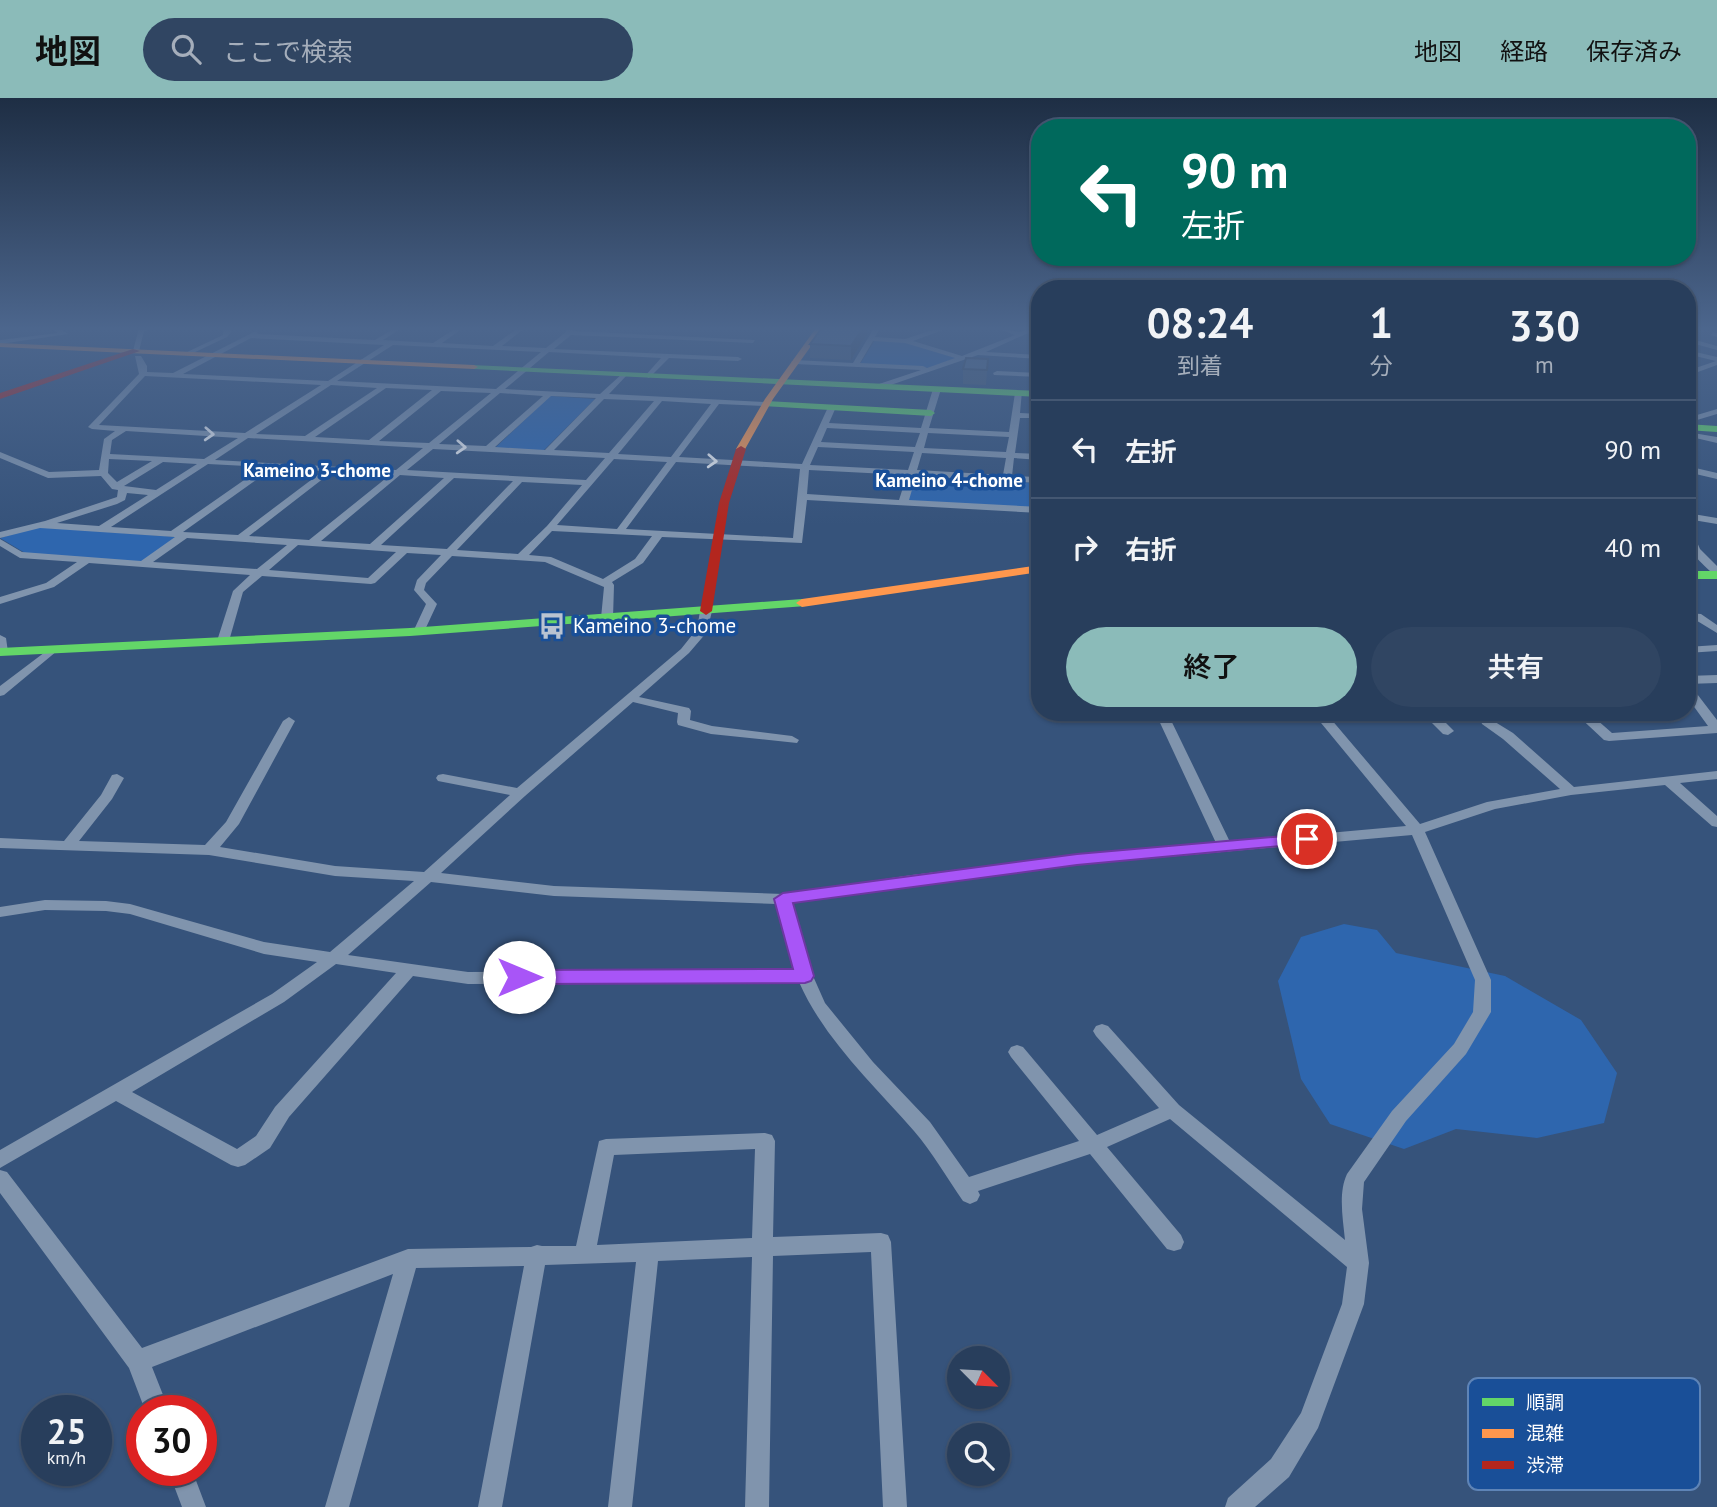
<!DOCTYPE html>
<html lang="ja">
<head>
<meta charset="utf-8">
<style>
	:root { --surface:#283e5c; --page:#304562; --text:#f1f3f6; --muted:#a5aebb; --line:#445772; --accent:#8bbbb9 }
	body { margin:0; font-family:"PT Sans","Noto Sans JP",sans-serif; background:var(--page); color:var(--text); height:100vh; display:flex; flex-direction:column; font-size:26px; white-space:nowrap }
	* { box-sizing:border-box; margin:0 }
	p { font-size:23px; color:var(--muted) }
	.icon { flex:none; width:38px; height:38px; fill:none; stroke:currentColor; stroke-width:2; stroke-linecap:round; stroke-linejoin:round }
	.map { position:relative; flex:1; overflow:hidden }
	.side { position:absolute; left:1031px; top:182px; width:665px; height:441px; display:flex; flex-direction:column; background:var(--surface); border-radius:28px; box-shadow:0 2px 5px #0004,0 0 0 2px var(--line) }
	.side>* { flex:none }
	.banner { position:absolute; left:1031px; top:21px; width:665px; height:147px; border-radius:28px; box-shadow:0 2px 5px #0004,0 0 0 2px var(--line); background:#00695c; color:#fff; overflow:hidden }
	.needle { width:46px; rotate:114deg }
	.fabs { position:absolute; left:947px; top:1248px; display:grid; gap:14px }
	.fabs a { display:grid; place-items:center; width:63px; height:63px; border-radius:50%; background:var(--surface); box-shadow:0 2px 5px #0004,0 0 0 2px var(--line); font-size:35px }
	.speed { position:absolute; left:21px; top:1297px; display:flex; gap:14px; font-size:35px; font-weight:700; text-align:center }
	.speed>* { display:grid; place-content:center; width:91px; height:91px; border-radius:50%; background:var(--surface); box-shadow:0 2px 5px #0004,0 0 0 2px var(--line); line-height:1 }
	.speed small { font-size:18px; font-weight:400 }
	.speed .limit { border:10px solid #d22; background:#fff; color:#111 }
	.pin { position:absolute; display:grid; place-items:center; width:60px; height:60px; color:#fff; margin:-30px; border:4px solid #fff; border-radius:50%; box-shadow:0 2px 7px #0007 }
	.me { position:absolute; width:77px; margin:-38px; rotate:90deg; stroke-linejoin:round; filter:drop-shadow(0 0 5px #0008) }
	.turn { display:flex; align-items:center; gap:24px; height:147px; padding:0 35px; font-size:32px }
	.turn .icon { width:91px; height:91px; stroke-width:2.5 }
	.turn b { display:block; font-size:49px; line-height:60px }
	.eta { display:flex; justify-content:space-evenly; align-items:center; height:119px; text-align:center }
	.eta b { font-size:42px; font-weight:600; line-height:49px }
	.action { display:flex; gap:14px; margin-top:auto; padding:14px 35px }
	.action a { flex:1; height:80px; border-radius:42px; background:var(--accent); color:#111; font-size:28px; font-weight:600; line-height:80px; text-align:center }
	.action a+a { background:var(--page); color:var(--text) }
	ul { padding:0; list-style:none }
	li { display:flex; align-items:center; gap:21px; height:98px; padding:0 35px; border-top:2px solid var(--line) }
	li div { flex:1 }
	li b { display:block; font-size:26px }
	li em { font-style:normal }
	header { display:flex; align-items:center; gap:42px; box-sizing:border-box; height:98px; padding:0 35px; background:var(--accent); color:#111 }
	header strong { font-size:33px }
	nav { display:flex; gap:38px; margin-inline-start:auto; font-size:24px }
	.search { width:490px; height:63px; background:var(--page); display:flex; align-items:center; gap:18px; box-sizing:border-box; padding:0 24px; border-radius:38px; color:var(--muted); font-size:26px }
	.map>svg:first-child { display:block }
	.green { fill:#2e66ae }
	.lines { fill:none; stroke-linecap:round; stroke-linejoin:round }
	.street { fill:#8094ad; fill-rule:evenodd }
	.fast { fill:#63d668; fill-rule:evenodd }
	.slow { fill:#ff974d; fill-rule:evenodd }
	.jam { fill:#b3261e; fill-rule:evenodd }
	.wall { fill:#475c77 }
	.shaded-wall { fill:#3a4b61 }
	.building { fill:#536b8a; stroke:#3a4b61; stroke-width:2 }
	.oneway { stroke:#eceff3 }
	.route { fill:#a855f7; stroke:#6d37a1; stroke-width:2 }
	.labels { text-anchor:middle; stroke-width:7; stroke-linejoin:round; paint-order:stroke }
	.far-neighbourhood-label { font-size:19px; font-weight:bold; fill:#fff; stroke:#194f98 }
	.poi-label { font-size:21px; fill:#fff; stroke:#194f98; text-anchor:start }
	.key { fill:#194f98; stroke:#5e84b7; stroke-width:2 }
	.key-label { font-size:19px; fill:#fff }
</style>
</head>
<body>
<header>
<strong>地図</strong>
<div class="search"><svg class="icon" aria-label="search" viewBox="0 0 24 24"><circle cx="10" cy="10" r="6"/><path d="M15 15l6 6"/></svg>ここで検索</div>
<nav><a>地図</a><a>経路</a><a>保存済み</a></nav>
</header>
<div class="map">
<svg width="1717" height="1409" viewBox="0 0 1717 1409">
	<rect width="100%" height="100%" fill="#36537b"/>
	<path class="green" d="M 875,242 L 904,244 L 956,260 L 930,270 L 860,266 Z
		M 550,298 L 595,301 L 543,353 L 495,350 Z
		M 913,379 L 1039,385 L 1039,412 L 905,404 Z
		M 37,429 L 179,439 L 142,464 L 25,455 L 0,440 Z
		M 1344,826 L 1377,832 L 1396,855 L 1505,878 L 1581,922 L 1617,975 L 1604,1025 L 1537,1040 L 1456,1031 L 1404,1051 L 1330,1026 L 1301,981 L 1278,883 L 1301,839 Z"/>
	<g class="lines">
		<path class="street" d="M 50,230 L 58,230 L 68,236 L 0,246 L 0,242 L 58,235 Z
			M 139,230 L 156,230 L 144,233 L 139,253 L 136,255 L 133,253 Z
			M 224,230 L 230,230 L 231,234 L 227,239 L 189,257 L 183,256 L 223,237 Z
			M 395,230 L 402,230 L 383,242 L 433,245 L 456,230 L 463,230 L 442,245 L 493,248 L 518,230 L 525,230 L 502,248 L 546,250 L 566,234 L 568,230 L 574,230 L 573,233 L 755,242 L 753,245 L 571,237 L 554,251 L 738,259 L 742,261 L 738,263 L 669,260 L 649,280 L 645,278 L 661,260 L 549,254 L 505,291 L 600,296 L 623,275 L 627,277 L 609,296 L 766,304 L 770,306 L 766,308 L 719,306 L 679,359 L 802,366 L 829,307 L 836,309 L 829,325 L 921,330 L 933,291 L 937,289 L 941,291 L 929,330 L 1009,334 L 1015,295 L 1022,293 L 1020,315 L 1040,316 L 1040,320 L 1020,320 L 1015,355 L 1040,356 L 1040,362 L 1014,360 L 1012,378 L 1040,379 L 1040,385 L 916,378 L 909,402 L 1040,409 L 1040,415 L 807,402 L 802,445 L 662,439 L 643,465 L 612,484 L 614,487 L 613,520 L 607,523 L 601,520 L 604,489 L 545,464 L 452,458 L 426,485 L 424,492 L 437,506 L 423,536 L 415,536 L 413,534 L 426,506 L 414,492 L 417,482 L 441,457 L 407,455 L 375,485 L 371,486 L 262,478 L 243,494 L 229,543 L 223,546 L 217,543 L 233,493 L 250,477 L 89,465 L 54,489 L 0,506 L 0,499 L 46,485 L 77,464 L 20,460 L 0,448 L 0,441 L 22,454 L 141,463 L 175,439 L 40,430 L 0,440 L 0,434 L 45,423 L 117,399 L 118,392 L 112,391 L 101,378 L 48,380 L 0,360 L 0,354 L 49,374 L 99,372 L 104,341 L 115,333 L 92,331 L 88,329 L 139,276 L 135,258 L 141,258 L 147,268 L 147,274 L 173,275 L 256,233 L 258,236 L 375,242 ZM 251,240 L 384,247 L 328,283 L 183,276 ZM 393,247 L 541,254 L 496,291 L 337,283 ZM 145,278 L 321,287 L 245,335 L 99,327 ZM 331,287 L 377,290 L 305,338 L 256,336 ZM 386,290 L 432,292 L 369,342 L 315,339 ZM 441,293 L 491,295 L 429,345 L 379,343 ZM 500,295 L 543,298 L 486,348 L 439,346 ZM 551,298 L 596,300 L 545,352 L 495,349 ZM 604,301 L 654,303 L 609,355 L 554,352 ZM 662,303 L 711,306 L 671,359 L 618,356 ZM 827,330 L 920,335 L 915,349 L 821,344 ZM 126,333 L 238,340 L 204,361 L 110,356 L 112,342 ZM 928,335 L 1009,339 L 1006,354 L 924,350 ZM 248,340 L 423,350 L 396,372 L 215,362 ZM 818,349 L 914,354 L 908,372 L 810,367 ZM 433,351 L 605,360 L 586,382 L 407,372 ZM 922,355 L 1006,360 L 1003,377 L 917,372 ZM 109,361 L 152,363 L 117,384 L 108,375 ZM 614,361 L 667,364 L 617,431 L 557,427 ZM 163,364 L 197,366 L 156,392 L 124,388 ZM 676,364 L 800,371 L 793,440 L 626,431 ZM 208,366 L 263,369 L 171,433 L 111,429 ZM 273,370 L 323,373 L 238,437 L 183,434 ZM 809,372 L 907,377 L 899,402 L 807,396 ZM 333,373 L 390,377 L 309,442 L 249,438 ZM 400,377 L 444,380 L 370,446 L 321,443 ZM 454,380 L 513,383 L 447,451 L 381,447 ZM 522,384 L 582,387 L 547,428 L 518,456 L 457,452 ZM 127,395 L 148,397 L 99,428 L 57,425 L 117,406 L 125,402 ZM 552,433 L 652,438 L 635,461 L 603,481 L 551,459 L 529,457 ZM 187,440 L 287,447 L 257,471 L 153,464 ZM 298,447 L 396,454 L 368,480 L 269,472 Z
			M 874,230 L 880,230 L 875,239 L 905,241 L 939,230 L 948,230 L 913,243 L 962,258 L 1015,237 L 995,230 L 1021,234 L 1031,230 L 1039,230 L 986,254 L 1040,257 L 1040,261 L 978,257 L 879,291 L 875,289 L 876,287 L 921,272 L 795,266 L 791,264 L 795,262 L 853,265 ZM 873,243 L 905,245 L 955,260 L 927,270 L 923,268 L 860,265 Z
			M 1687,230 L 1698,232 L 1687,234 Z
			M 1713,234 L 1717,235 L 1717,239 L 1711,237 Z
			M 1699,243 L 1717,248 L 1717,252 L 1699,247 L 1687,251 L 1687,247 Z
			M 1687,252 L 1717,259 L 1717,267 L 1687,278 L 1687,273 L 1716,263 L 1687,256 Z
			M 997,273 L 1040,275 L 1040,279 L 994,277 L 993,275 Z
			M 1717,311 L 1717,316 L 1687,325 L 1687,320 Z
			M 1687,334 L 1717,339 L 1717,345 L 1687,338 Z
			M 1687,368 L 1717,375 L 1717,381 L 1687,374 Z
			M 1687,415 L 1717,420 L 1717,426 L 1687,421 Z
			M 1687,430 L 1692,433 L 1700,451 L 1717,468 L 1717,477 L 1713,476 C 1697,460 1687,455 1687,430 Z
			M 706,510 L 712,513 L 707,534 L 689,555 L 639,599 L 689,610 L 691,613 L 690,622 L 712,628 L 792,638 L 799,642 L 797,645 L 711,636 L 678,627 L 677,624 L 678,615 L 633,604 L 525,698 L 441,775 L 554,788 L 783,796 L 912,777 L 1077,757 L 1216,745 L 1155,614 L 1167,614 L 1230,744 L 1406,728 L 1312,614 L 1325,614 L 1420,726 L 1487,704 L 1560,691 L 1503,641 L 1482,626 L 1481,623 L 1487,619 L 1513,635 L 1574,689 L 1717,673 L 1717,681 L 1680,685 L 1717,718 L 1717,729 L 1712,728 L 1665,687 L 1571,697 L 1495,711 L 1425,734 L 1491,882 L 1491,914 L 1466,956 L 1406,1023 L 1364,1084 L 1362,1111 L 1369,1165 L 1364,1206 L 1318,1330 L 1289,1379 L 1255,1409 L 1225,1409 L 1228,1400 L 1271,1361 L 1301,1315 L 1342,1206 L 1347,1169 L 1170,1021 L 1107,1049 L 1181,1137 L 1184,1144 L 1181,1151 L 1174,1153 L 1167,1151 L 1090,1056 L 978,1093 L 980,1097 L 977,1103 L 970,1106 L 963,1103 C 947,1080 932,1054 914,1033 C 873,986 824,941 799,884 L 468,886 L 413,878 L 289,1019 L 270,1050 L 245,1067 L 238,1069 L 231,1067 L 116,1003 L 0,1070 L 0,1052 L 272,896 L 317,864 L 264,856 L 130,816 L 106,813 L 45,812 L 0,819 L 0,809 L 45,802 L 106,803 L 130,806 L 264,844 L 330,854 L 414,783 L 335,778 L 209,757 L 0,750 L 0,740 L 64,743 L 101,697 L 112,677 L 117,676 L 124,680 L 112,701 L 79,743 L 205,747 L 226,724 L 283,623 L 289,619 L 295,623 L 239,726 L 220,749 L 335,768 L 424,774 L 510,697 L 438,683 L 436,680 L 438,677 L 443,676 L 517,690 L 681,551 L 697,531 L 700,513 ZM 1412,737 L 1475,882 L 1473,914 L 1454,946 L 1392,1013 L 1347,1076 C 1338,1095 1343,1121 1345,1142 L 1179,1007 L 1108,928 L 1102,926 L 1096,928 L 1093,933 L 1096,938 L 1159,1010 L 1097,1037 L 1023,949 L 1017,947 L 1011,949 L 1008,954 L 1011,959 L 1079,1043 L 969,1079 L 930,1024 L 873,964 L 825,905 L 813,878 L 792,805 L 912,787 L 1077,767 ZM 431,784 L 554,798 L 777,806 L 795,872 L 468,874 L 348,857 ZM 336,866 L 396,875 L 275,1009 L 256,1038 L 237,1051 L 132,994 L 284,904 Z
			M 1687,515 L 1701,516 L 1717,527 L 1717,535 L 1694,521 L 1687,521 Z
			M 0,537 L 6,540 L 8,554 L 2,557 L 0,557 Z
			M 1717,547 L 1717,553 L 1687,555 L 1687,549 Z
			M 53,548 L 57,549 L 57,553 L 4,597 L 0,598 L 0,588 Z
			M 1717,577 L 1717,585 L 1687,586 L 1687,578 Z
			M 1687,587 L 1691,588 L 1717,622 L 1717,635 L 1609,643 L 1604,642 L 1574,614 L 1588,614 L 1612,635 L 1708,628 L 1687,599 Z
			M 1421,614 L 1435,614 L 1454,633 L 1448,637 L 1443,636 Z
			M 765,1035 L 772,1037 L 775,1043 L 773,1139 L 881,1135 L 888,1137 L 891,1144 L 907,1409 L 883,1409 L 871,1154 L 773,1158 L 769,1409 L 745,1409 L 752,1159 L 658,1163 L 632,1409 L 608,1409 L 636,1164 L 545,1167 L 502,1409 L 478,1409 L 524,1168 L 416,1170 L 349,1409 L 325,1409 L 393,1176 L 152,1269 L 169,1312 L 145,1312 L 129,1270 L 0,1095 L 0,1072 L 7,1074 L 142,1250 L 408,1151 L 531,1149 L 537,1147 L 542,1148 L 576,1148 L 599,1043 L 606,1041 ZM 755,1051 L 752,1140 L 597,1147 L 614,1057 Z
			M 168,1372 L 192,1372 L 206,1409 L 182,1409 Z"/>
		<path class="fast" d="M 471,267 L 1040,293 L 1040,299 L 474,271 Z
			M 766,303 L 931,312 L 935,315 L 931,318 L 763,308 L 763,304 Z
			M 1687,326 L 1717,328 L 1717,334 L 1687,332 Z
			M 1687,473 L 1717,473 L 1717,481 L 1687,481 Z
			M 802,501 L 806,502 L 806,508 L 410,538 L 0,558 L 0,550 L 410,530 Z"/>
		<path class="slow" d="M 816,230 L 824,230 L 773,301 L 744,353 L 738,353 L 736,351 L 765,301 Z
			M 0,245 L 474,267 L 478,269 L 474,271 L 0,249 Z
			M 1040,467 L 1040,474 L 802,509 L 796,505 L 802,501 Z"/>
		<path class="jam" d="M 133,251 L 140,253 L 0,301 L 0,295 Z
			M 741,348 L 746,351 L 729,405 L 712,513 L 706,517 L 700,513 L 719,405 L 736,351 Z"/>
	</g>
	<path class="wall" d="M 867,236 L 851,262 L 810,260 L 810,246 Z
		M 988,261 L 986,287 L 963,286 L 963,271 Z"/>
	<path class="shaded-wall" d="M 863,230 L 867,230 L 867,236 L 851,262 L 851,248 Z"/>
	<path class="building" d="M 822,230 L 863,230 L 851,248 L 810,246 Z
		M 966,260 L 988,261 L 987,272 L 963,271 Z"/>
	<defs><path id="oneway-chevron" d="M-2-3.5L2.5 0L-2 3.5" fill="none" stroke-width="1.6" stroke-linecap="round" stroke-linejoin="round" transform="scale(1.75)"/></defs>
	<g class="oneway">
		<use href="#oneway-chevron" transform="translate(209 336) rotate(3)"/>
		<use href="#oneway-chevron" transform="translate(461 349) rotate(3)"/>
		<use href="#oneway-chevron" transform="translate(712 363) rotate(3)"/>
	</g>
	<linearGradient id="sky" x2="0" y2="1"><stop stop-color="#1e2e44"/><stop offset="0.54" stop-color="#4c668d"/><stop offset="1" stop-color="#4c668d" stop-opacity="0"/></linearGradient>
	<rect width="1717" height="427" fill="url(#sky)"/>
	<path class="route" d="M 1307,736 L 1316,741 L 1313,745 L 1077,767 L 793,805 L 814,878 L 811,883 L 805,885 L 519,886 L 513,884 L 510,879 L 513,874 L 519,872 L 793,871 L 774,801 L 783,795 L 1077,756 Z"/>
	<defs>
		<symbol id="bus-bare" viewBox="-9 -9 18 18"><path d="M-5-6H5V4H4V6H2V4H-2V6H-4V4H-5ZM-3.5-4V0h7V-4ZM-3.5 1.2v1.5H-2V1.2ZM2 1.2v1.5H3.5V1.2Z" fill="#b9c3d1" stroke="#194f98" stroke-width="2.5" paint-order="stroke"/></symbol>
	</defs>
	<g fill-rule="evenodd">
		<use href="#bus-bare" x="533" y="509" width="38" height="38"/>
	</g>
	<g class="labels">
		<g class="far-neighbourhood-label">
			<text x="317" y="379">Kameino 3-chome</text>
			<text x="949" y="389">Kameino 4-chome</text>
		</g>
		<g class="poi-label">
			<text x="573" y="535">Kameino 3-chome</text>
		</g>
	</g>
	<rect x="1468" y="1280" width="232" height="112" rx="10" class="key"/>
	<rect x="1482" y="1300" width="32" height="8" fill="#63d668"/>
	<rect x="1482" y="1331" width="32" height="9" fill="#ff974d"/>
	<rect x="1482" y="1363" width="32" height="8" fill="#b3261e"/>
	<g class="key-label">
		<text x="1526" y="1311">順調</text>
		<text x="1526" y="1342">混雑</text>
		<text x="1526" y="1374">渋滞</text>
	</g>
</svg>
<div class="fabs">
<a><svg class="needle" viewBox="-14 -14 28 28"><path d="M0-13l5 13h-10z" fill="#e53935"/><path d="M0 13l5-13h-10z" fill="#a5aebb"/></svg></a>
<a><svg class="icon" aria-label="search" viewBox="0 0 24 24"><circle cx="10" cy="10" r="6"/><path d="M15 15l6 6"/></svg></a>
</div>
<div class="speed"><div>25<small>km/h</small></div><div class="limit">30</div></div>
<div class="pin" style="left:1307px;top:741px;background:#d93025"><svg class="icon" aria-label="arrive" viewBox="0 0 24 24"><path d="M6 21V4h12l-3 4 3 4H6"/></svg></div>
<svg class="me" style="left:519px;top:879px" viewBox="-20 -20 40 40"><circle r="19" fill="#fff"/><path d="M0-13L10 11 0 6-10 11z" fill="#a855f7"/></svg>
<div class="banner">
<div class="turn"><svg class="icon" aria-label="left" viewBox="0 0 24 24"><path d="M17 20v-9H6M10 6l-5 5 5 5"/></svg><div><b>90 m</b>左折</div></div>
</div>
<section class="side">
<div class="eta">
<div><b>08:24</b><p>到着</p></div>
<div><b>1</b><p>分</p></div>
<div><b>330</b><p>m</p></div>
</div>
<ul>
<li><svg class="icon" aria-label="left" viewBox="0 0 24 24"><path d="M17 20v-9H6M10 6l-5 5 5 5"/></svg><div><b>左折</b></div><em>90 m</em></li>
<li><svg class="icon" aria-label="right" viewBox="0 0 24 24"><path d="M7 20v-9h11M14 6l5 5-5 5"/></svg><div><b>右折</b></div><em>40 m</em></li>
</ul>
<div class="action"><a>終了</a><a>共有</a></div>
</section>
</div>
</body>
</html>
